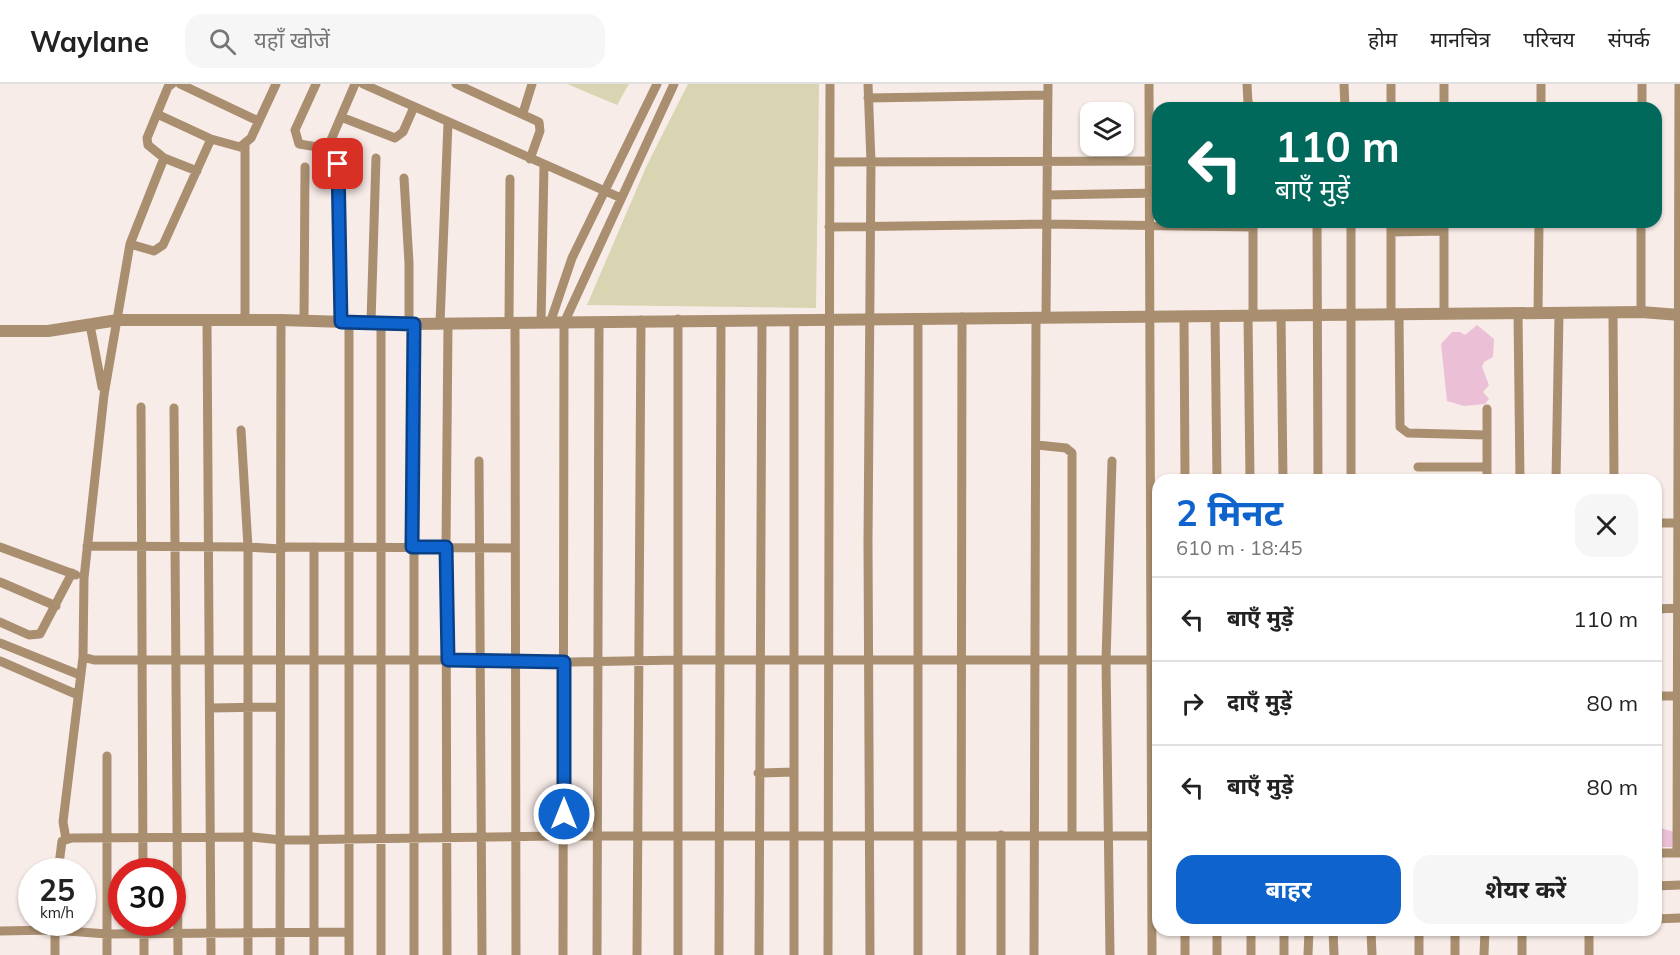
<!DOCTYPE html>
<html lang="hi">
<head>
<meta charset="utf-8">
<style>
	:root { --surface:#fff; --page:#f6f6f6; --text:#222; --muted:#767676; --line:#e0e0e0; --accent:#0f63cc }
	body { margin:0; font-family:Mulish,"Noto Sans Devanagari",sans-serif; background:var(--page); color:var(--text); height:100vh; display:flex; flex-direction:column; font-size:22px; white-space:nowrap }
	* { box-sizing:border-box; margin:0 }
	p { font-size:20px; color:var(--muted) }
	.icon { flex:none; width:33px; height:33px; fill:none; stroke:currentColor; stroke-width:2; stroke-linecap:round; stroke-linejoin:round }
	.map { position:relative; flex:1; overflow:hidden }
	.drawer { position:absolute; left:1152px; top:390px; width:510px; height:462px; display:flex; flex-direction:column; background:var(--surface); border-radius:18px; box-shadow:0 2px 4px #0004 }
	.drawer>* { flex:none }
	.banner { position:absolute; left:1152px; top:18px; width:510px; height:126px; border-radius:18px; box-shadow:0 2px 4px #0004; background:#00695c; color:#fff; overflow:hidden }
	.buttons { position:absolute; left:1080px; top:18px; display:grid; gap:12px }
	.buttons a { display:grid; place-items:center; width:54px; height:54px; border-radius:12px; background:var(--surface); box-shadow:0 2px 4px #0004; font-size:30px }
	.speed { position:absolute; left:18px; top:774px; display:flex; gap:12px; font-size:30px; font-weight:700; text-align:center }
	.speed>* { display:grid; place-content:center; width:78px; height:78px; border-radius:50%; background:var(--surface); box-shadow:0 2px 4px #0004; line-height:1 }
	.speed small { font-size:15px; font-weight:400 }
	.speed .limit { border:9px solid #d22; background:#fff; color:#111 }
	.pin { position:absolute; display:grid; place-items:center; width:51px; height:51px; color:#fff; margin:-26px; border-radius:12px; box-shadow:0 3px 9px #0006 }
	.me { position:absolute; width:66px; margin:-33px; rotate:0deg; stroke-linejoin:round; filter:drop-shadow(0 0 4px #0008) }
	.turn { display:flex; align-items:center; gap:21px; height:126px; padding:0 24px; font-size:27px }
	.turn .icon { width:78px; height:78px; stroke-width:2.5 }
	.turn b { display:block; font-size:42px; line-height:51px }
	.round { display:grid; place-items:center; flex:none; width:63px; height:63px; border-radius:18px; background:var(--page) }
	.headline { display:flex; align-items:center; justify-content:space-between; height:102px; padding:0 24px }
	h1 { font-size:36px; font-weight:700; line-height:45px; color:var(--accent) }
	.primary-button { display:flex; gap:12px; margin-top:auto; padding:12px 24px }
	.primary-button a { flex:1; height:69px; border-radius:18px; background:var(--accent); color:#fff; font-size:24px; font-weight:700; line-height:69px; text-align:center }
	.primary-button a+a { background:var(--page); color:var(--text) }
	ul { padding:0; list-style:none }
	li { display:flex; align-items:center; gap:18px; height:84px; padding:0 24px; border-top:2px solid var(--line) }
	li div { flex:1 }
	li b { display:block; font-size:22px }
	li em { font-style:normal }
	header { display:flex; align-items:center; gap:36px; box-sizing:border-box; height:84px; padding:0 30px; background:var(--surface); border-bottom:2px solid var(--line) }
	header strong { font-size:28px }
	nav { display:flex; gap:33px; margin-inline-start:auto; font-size:21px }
	.search { width:420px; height:54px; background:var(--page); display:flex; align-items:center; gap:15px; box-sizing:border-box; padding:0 21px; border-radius:18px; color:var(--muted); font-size:22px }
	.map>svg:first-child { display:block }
	.green { fill:#d9d4b1 }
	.water { fill:#ebc0d7 }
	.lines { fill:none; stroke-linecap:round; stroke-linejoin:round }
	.minor { stroke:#a98f70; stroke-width:9 }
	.tertiary { stroke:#a98f70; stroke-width:12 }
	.route-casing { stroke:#0a4085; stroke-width:15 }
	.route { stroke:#0f63cc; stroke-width:10 }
</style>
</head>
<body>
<header>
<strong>Waylane</strong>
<div class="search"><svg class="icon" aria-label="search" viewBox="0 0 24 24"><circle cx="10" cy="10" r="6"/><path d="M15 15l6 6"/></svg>यहाँ खोजें</div>
<nav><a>होम</a><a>मानचित्र</a><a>परिचय</a><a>संपर्क</a></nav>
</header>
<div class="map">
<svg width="1680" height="871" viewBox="0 0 1680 871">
	<rect width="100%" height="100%" fill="#f8ece8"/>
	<path class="green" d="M 567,0 L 629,0 L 617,21 Z
		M 688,0 L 819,0 L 816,224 L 587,221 L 647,81 Z"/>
	<path class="water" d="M 1477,241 L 1494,255 L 1493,273 L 1484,278 L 1482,283 L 1489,301 L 1483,308 L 1489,315 L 1485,320 L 1464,322 L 1447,317 L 1441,260 L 1452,248 L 1460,248 L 1465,251 Z
		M 1658,738 L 1660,744 L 1675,748 L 1673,763 L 1656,763 Z"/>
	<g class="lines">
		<path class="minor" d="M 172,0 L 168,3 L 147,54 L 148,61 L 164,74 L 197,87
			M 180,0 L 258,37
			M 316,0 L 295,46 L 299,60 L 324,64 L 331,56 L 355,0
			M 363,0 L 621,114
			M 456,0 L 539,38 L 540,47 L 530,75
			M 868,0 L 871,78 L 868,458 L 870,871
			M 1149,0 L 1152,871
			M 1247,0 L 1248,19 L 1253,24
			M 1344,0 L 1345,24
			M 868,14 L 1048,11
			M 1391,24 L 1391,0
			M 1444,24 L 1444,0
			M 1541,24 L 1541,0
			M 1642,24 L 1642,0
			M 523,29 L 532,0
			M 157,30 L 211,55 L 240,63 L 251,54 L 276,0
			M 341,33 L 395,54 L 403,48 L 414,23
			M 211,55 L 163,161 L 154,167 L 130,160 L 104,311 L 84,494 L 83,573 L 94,576 L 480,576 L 517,579 L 679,576 L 1158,576
			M 245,61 L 245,237
			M 830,78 L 1158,77
			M 338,79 L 341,238
			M 404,94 L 409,179 L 409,240
			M 1047,111 L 1158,109
			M 1317,138 L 1318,396
			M 1351,138 L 1351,396
			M 829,143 L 1046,140 L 1253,143
			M 1391,148 L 1444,147
			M 130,160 L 164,74
			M 1613,228 L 1614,396
			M 1641,228 L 1641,138
			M 1518,229 L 1520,396
			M 1538,229 L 1539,138
			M 1391,230 L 1391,138
			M 1399,230 L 1400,343 L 1408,349 L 1486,351
			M 1444,230 L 1444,138
			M 1281,231 L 1283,396
			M 1184,232 L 1185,396
			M 1215,232 L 1217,396
			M 1248,232 L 1250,396
			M 1253,232 L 1253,138
			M 1046,233 L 1048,0
			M 918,234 L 918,871
			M 207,237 L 211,871
			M 304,237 L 305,83
			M 371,238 L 376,74
			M 440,239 L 448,39
			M 509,239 L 510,95
			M 515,239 L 516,871
			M 541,239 L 544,81
			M 550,239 L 572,174 L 657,0
			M 90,241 L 102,303
			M 141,323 L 143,788
			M 174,324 L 178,871
			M 241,346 L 248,463 L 248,871
			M 1037,361 L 1066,364 L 1072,369 L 1072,751
			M 479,377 L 482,871
			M 1418,383 L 1487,383
			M 1487,396 L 1487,325
			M 1556,396 L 1559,230
			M 1656,439 L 1677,439
			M 87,462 L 248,463 L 280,465 L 287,463 L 515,464
			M 0,463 L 76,491
			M 0,498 L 56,522
			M 1656,525 L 1680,524
			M 0,538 L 29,551 L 40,550 L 72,489
			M 0,559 L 80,591
			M 0,577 L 78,611
			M 1656,612 L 1680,612
			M 210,624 L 280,623
			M 107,672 L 107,871
			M 758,689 L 793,688
			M 1001,751 L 1001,871
			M 66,755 L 63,738 L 83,573
			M 1656,769 L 1680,769
			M 1677,769 L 1679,0
			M 58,788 L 62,757 L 72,754 L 253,753 L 281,756 L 557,752 L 1158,752
			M 1656,802 L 1680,801
			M 1656,835 L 1680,834
			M 55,838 L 55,871
			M 144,838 L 144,871
			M 1217,846 L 1217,871
			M 1284,846 L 1284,871
			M 1333,846 L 1334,871
			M 1371,846 L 1372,871
			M 1455,846 L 1455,871
			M 1589,846 L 1589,871
			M 0,847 L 54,846 L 107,850 L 349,848
			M 280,871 L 281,236
			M 314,871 L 314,463
			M 349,871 L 349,238
			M 381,871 L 381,238
			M 414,871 L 414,240
			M 447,871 L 446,463 L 448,240
			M 563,871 L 564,239 L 674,0
			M 597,871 L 599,238
			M 637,871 L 641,236
			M 678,871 L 678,235
			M 719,871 L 721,236
			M 759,871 L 762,236
			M 794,871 L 794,236
			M 828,871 L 830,0
			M 961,871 L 962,233
			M 1034,871 L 1036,233
			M 1110,871 L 1106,576 L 1112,377
			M 1185,871 L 1185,846
			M 1251,871 L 1251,846
			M 1308,871 L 1309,846
			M 1419,871 L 1419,846
			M 1484,871 L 1485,846
			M 1522,871 L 1522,846"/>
		<path class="tertiary" d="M 0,247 L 48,247 L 118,236 L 281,236 L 409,240 L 1641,228 L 1680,231"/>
	</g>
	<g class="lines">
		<defs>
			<path id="route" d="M 338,80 L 341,238 L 414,240 L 412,463 L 446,463 L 448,576 L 564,578 L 564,730"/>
		</defs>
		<use href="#route" class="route-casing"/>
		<use href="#route" class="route"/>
	</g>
</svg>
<div class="buttons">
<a><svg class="icon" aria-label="layers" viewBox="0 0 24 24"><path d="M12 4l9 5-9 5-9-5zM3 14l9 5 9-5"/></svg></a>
</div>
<div class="speed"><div>25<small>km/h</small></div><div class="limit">30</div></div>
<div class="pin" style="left:338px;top:80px;background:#d93025"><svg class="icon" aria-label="arrive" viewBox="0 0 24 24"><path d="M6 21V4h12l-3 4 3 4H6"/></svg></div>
<svg class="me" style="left:564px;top:730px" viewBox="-20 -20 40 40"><circle r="17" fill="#0f63cc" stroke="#fff" stroke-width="3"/><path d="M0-11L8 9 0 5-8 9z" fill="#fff"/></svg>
<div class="banner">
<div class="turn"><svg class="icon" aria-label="left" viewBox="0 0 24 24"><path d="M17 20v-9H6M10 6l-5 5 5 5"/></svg><div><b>110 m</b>बाएँ मुड़ें</div></div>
</div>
<section class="drawer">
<div class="headline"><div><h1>2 मिनट</h1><p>610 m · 18:45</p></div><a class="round"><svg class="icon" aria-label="close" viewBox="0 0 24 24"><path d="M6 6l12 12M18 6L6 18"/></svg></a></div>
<ul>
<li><svg class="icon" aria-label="left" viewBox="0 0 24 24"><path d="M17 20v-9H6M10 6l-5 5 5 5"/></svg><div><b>बाएँ मुड़ें</b></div><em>110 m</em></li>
<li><svg class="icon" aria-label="right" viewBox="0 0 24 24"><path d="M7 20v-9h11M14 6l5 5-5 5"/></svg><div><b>दाएँ मुड़ें</b></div><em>80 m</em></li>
<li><svg class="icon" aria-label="left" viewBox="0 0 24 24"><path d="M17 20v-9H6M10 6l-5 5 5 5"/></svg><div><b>बाएँ मुड़ें</b></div><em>80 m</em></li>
</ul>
<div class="primary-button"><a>बाहर</a><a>शेयर करें</a></div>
</section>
</div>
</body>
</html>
